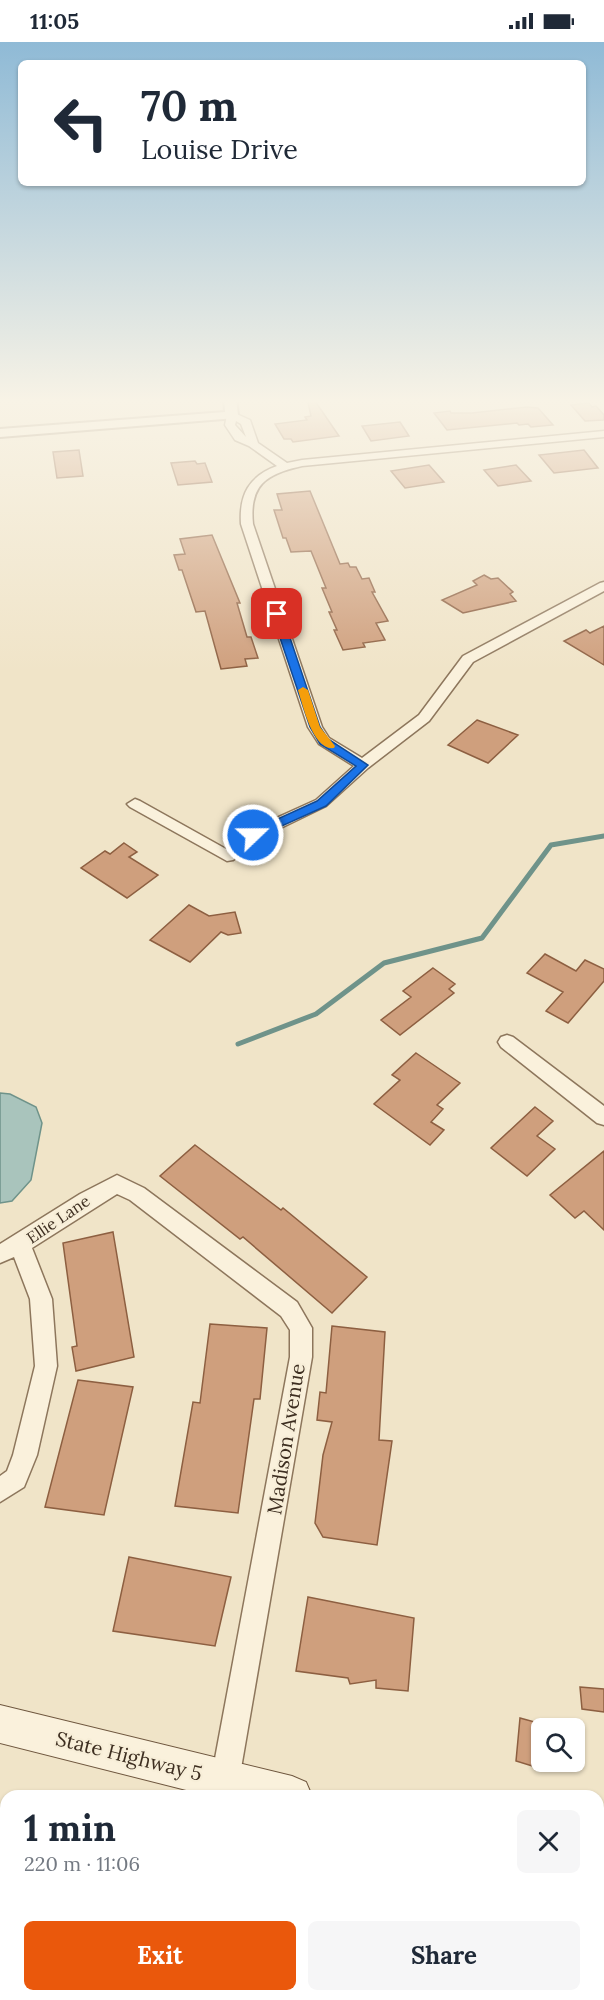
<!DOCTYPE html>
<html lang="en">
<head>
<meta charset="utf-8">
<style>
	:root { --surface:#fff; --page:#f6f6f7; --text:#1f2937; --muted:#747a83; --accent:#ea580c }
	body { margin:0; font-family:Lora,serif; background:var(--page); color:var(--text); height:100vh; display:flex; flex-direction:column; font-size:22px; white-space:nowrap }
	* { box-sizing:border-box; margin:0 }
	p { font-size:20px; color:var(--muted) }
	.icon { flex:none; width:33px; height:33px; fill:none; stroke:currentColor; stroke-width:2; stroke-linecap:round; stroke-linejoin:round }
	.map { position:relative; flex:1; overflow:hidden }
	.drawer { position:absolute; left:0px; top:1748px; width:604px; height:212px; display:flex; flex-direction:column; background:var(--surface); border-radius:18px 18px 0 0; box-shadow:0 2px 4px #0004 }
	.drawer>* { flex:none }
	.guide { position:absolute; left:18px; top:18px; width:568px; height:126px; border-radius:9px; box-shadow:0 2px 4px #0004; background:#fff; color:var(--text); overflow:hidden }
	.tools { position:absolute; left:531px; top:1676px; display:grid; gap:12px }
	.tools a { display:grid; place-items:center; width:54px; height:54px; border-radius:9px; background:var(--surface); box-shadow:0 2px 4px #0004; font-size:30px }
	.pin { position:absolute; display:grid; place-items:center; width:51px; height:51px; color:#fff; margin:-26px; border-radius:12px; box-shadow:0 3px 9px #0006 }
	.me { position:absolute; width:66px; margin:-33px; rotate:68deg; stroke-linejoin:round; filter:drop-shadow(0 0 4px #0008) }
	.turn { display:flex; align-items:center; gap:21px; height:126px; padding:0 24px; font-size:27px }
	.turn .icon { width:78px; height:78px; stroke-width:2.5 }
	.turn b { display:block; font-size:42px; line-height:51px }
	.round { display:grid; place-items:center; flex:none; width:63px; height:63px; border-radius:9px; background:var(--page) }
	.head { display:flex; align-items:center; justify-content:space-between; height:102px; padding:0 24px }
	h1 { font-size:36px; font-weight:800; line-height:45px }
	.action { display:flex; gap:12px; margin-top:auto; padding:12px 24px }
	.action a { flex:1; height:69px; border-radius:9px; background:var(--accent); color:#fff; font-size:24px; font-weight:800; line-height:69px; text-align:center }
	.action a+a { background:var(--page); color:var(--text) }
	.status { display:flex; justify-content:space-between; align-items:center; height:42px; padding:0 30px; background:var(--surface); direction:ltr }
	.status svg { height:16px; fill:currentColor }
	.map>svg:first-child { display:block }
	.water { fill:#a9c4bc; stroke:#6f938a; stroke-width:1.5 }
	.lines { fill:none; stroke-linecap:round; stroke-linejoin:round }
	.stream { stroke:#6f938a; stroke-width:5 }
	.building { fill:#cf9f7d; stroke:#8d5f41; stroke-width:1.5 }
	.minor-casing { stroke:#8d765c; stroke-width:3 }
	.tertiary-casing { stroke:#8d765c; stroke-width:4 }
	.secondary-casing { stroke:#6f573f; stroke-width:2 }
	.minor { fill:#faf1dc; fill-rule:evenodd }
	.tertiary { fill:#faf1dc; fill-rule:evenodd }
	.secondary { fill:#faf1dc; fill-rule:evenodd }
	.route { fill:#1a73e8; stroke:#114b97; stroke-width:1.5 }
	.slow { fill:#f59e0b }
	.labels { text-anchor:middle; stroke-width:4.5; stroke-linejoin:round; paint-order:stroke }
	.street-label { font-size:16px; fill:#3d2e20; stroke:#f7eed8 }
	.near-street-label { font-size:20px; fill:#3d2e20; stroke:#f7eed8 }
</style>
</head>
<body>
<div class="status"><b>11:05</b><svg viewBox="0 0 49 12"><path d="M0 12V9h3v3zM5 12V6h3v6zM10 12V3h3v9zM15 12V0h3v12zM26 1h20v11H26zM47 4h2v5h-2z"/></svg></div>
<div class="map">
<svg width="604" height="1958" viewBox="0 0 604 1958">
	<rect width="100%" height="100%" fill="#f0e4c8"/>
	<path class="water" d="M 0,1051 L 10,1052 L 36,1065 L 42,1081 L 31,1138 L 12,1159 L 0,1161 Z"/>
	<g class="lines">
		<path class="stream" d="M 238,1002 L 316,972 L 384,921 L 482,896 L 551,803 L 604,794"/>
	</g>
	<path class="building" d="M 307,356 L 313,356 L 339,394 L 293,400 L 291,397 L 284,397 L 275,382 L 307,378 L 305,375 L 311,374 Z
		M 589,361 L 592,365 L 596,364 L 604,373 L 604,378 L 585,379 L 571,363 Z
		M 527,365 L 538,366 L 553,383 L 531,385 L 528,382 L 519,383 L 517,381 L 447,388 L 434,371 L 450,369 L 451,371 L 472,371 Z
		M 400,380 L 409,394 L 371,399 L 362,384 Z
		M 79,408 L 83,434 L 57,436 L 53,410 Z
		M 584,408 L 598,426 L 554,431 L 539,413 Z
		M 195,419 L 197,422 L 205,421 L 212,440 L 178,443 L 171,421 Z
		M 429,423 L 444,440 L 405,446 L 391,429 Z
		M 516,423 L 531,439 L 498,444 L 484,428 Z
		M 310,449 L 340,522 L 348,521 L 350,525 L 356,525 L 362,537 L 369,536 L 375,550 L 372,550 L 388,579 L 376,581 L 385,598 L 363,601 L 365,605 L 343,608 L 334,588 L 337,588 L 329,570 L 332,570 L 322,546 L 326,546 L 311,509 L 291,510 L 286,496 L 283,496 L 274,468 L 282,468 L 277,452 Z
		M 212,493 L 240,561 L 237,561 L 247,595 L 251,595 L 258,616 L 245,617 L 247,624 L 221,627 L 205,569 L 196,570 L 182,528 L 179,528 L 174,513 L 185,512 L 180,497 Z
		M 484,533 L 491,537 L 498,536 L 513,550 L 510,552 L 516,559 L 463,571 L 442,558 L 477,543 L 473,539 Z
		M 604,584 L 604,623 L 564,599 L 586,588 L 590,591 Z
		M 477,678 L 518,693 L 488,721 L 448,703 Z
		M 124,801 L 137,810 L 129,815 L 158,833 L 127,856 L 81,826 L 105,809 L 110,812 Z
		M 189,863 L 209,874 L 235,870 L 241,891 L 228,893 L 221,890 L 190,920 L 150,898 Z
		M 545,912 L 576,929 L 585,918 L 604,927 L 604,939 L 568,981 L 546,969 L 563,950 L 527,931 Z
		M 433,926 L 455,942 L 449,947 L 454,951 L 400,993 L 381,978 L 411,955 L 403,949 Z
		M 416,1011 L 460,1041 L 437,1063 L 443,1067 L 431,1080 L 444,1088 L 430,1103 L 374,1062 L 400,1038 L 392,1033 Z
		M 535,1065 L 553,1079 L 537,1094 L 555,1107 L 527,1134 L 491,1106 Z
		M 195,1103 L 281,1168 L 283,1166 L 367,1235 L 332,1271 L 243,1195 L 240,1197 L 160,1134 Z
		M 604,1109 L 604,1188 L 584,1169 L 575,1176 L 550,1153 Z
		M 113,1190 L 134,1315 L 76,1329 L 72,1305 L 77,1304 L 63,1201 Z
		M 210,1282 L 267,1286 L 260,1357 L 254,1357 L 238,1471 L 175,1464 L 193,1360 L 200,1361 Z
		M 332,1284 L 385,1290 L 379,1398 L 392,1399 L 377,1503 L 323,1495 L 315,1481 L 323,1413 L 332,1380 L 317,1378 L 320,1350 L 326,1351 Z
		M 78,1338 L 133,1345 L 104,1473 L 45,1465 Z
		M 129,1515 L 231,1535 L 215,1604 L 113,1589 Z
		M 308,1555 L 414,1576 L 408,1649 L 376,1646 L 376,1638 L 350,1642 L 348,1636 L 296,1629 Z
		M 580,1645 L 604,1647 L 604,1670 L 582,1667 Z
		M 520,1676 L 542,1682 L 542,1727 L 516,1719 Z"/>
	<g class="lines">
		<defs>
			<path id="minor" d="M 232,370 L 250,378 L 258,401 L 287,421 L 302,418 L 604,389 L 604,395 L 302,424 C 266,432 249,443 253,482 L 322,685 L 329,696 L 362,716 L 419,673 L 463,614 L 600,541 L 604,540 L 604,549 L 473,620 L 429,679 L 368,726 L 326,764 L 258,797 L 233,818 L 227,819 L 130,765 L 127,762 L 135,757 L 140,759 L 226,807 L 248,789 L 316,758 L 354,724 L 319,702 L 308,685 L 241,482 C 239,453 249,434 277,424 L 249,404 L 235,398 L 225,383 L 227,373 ZM 236,379 L 241,382 L 246,395 L 235,383 Z
				M 507,993 L 513,995 L 604,1064 L 604,1083 L 597,1081 L 501,1005 L 498,1000 L 501,995 Z
				M 117,1133 L 144,1146 L 297,1260 L 312,1286 L 312,1315 L 239,1738 L 235,1748 L 225,1752 L 215,1748 L 211,1738 L 290,1315 L 290,1288 L 281,1274 L 130,1158 L 117,1152 L 32,1206 L 52,1257 L 57,1324 L 37,1413 L 24,1445 L 0,1460 L 0,1434 L 7,1429 L 13,1413 L 35,1324 L 30,1257 L 14,1215 L 0,1221 L 0,1202 L 80,1152 Z"/>
			<path id="tertiary" d="M 224,356 L 236,356 L 238,373 L 236,376 L 0,395 L 0,387 L 225,370 Z"/>
			<path id="secondary" d="M 0,1663 L 292,1734 L 306,1740 L 312,1754 L 210,1754 L 0,1701 Z
				M 598,1804 L 604,1805 L 604,1847 L 598,1846 Z"/>
		</defs>
		<use href="#minor" class="minor-casing"/>
		<use href="#tertiary" class="tertiary-casing"/>
		<use href="#secondary" class="secondary-casing"/>
		<use href="#minor" class="minor"/>
		<use href="#tertiary" class="tertiary"/>
		<use href="#secondary" class="secondary"/>
	</g>
	<linearGradient id="sky" x2="0" y2="1"><stop stop-color="#8fbad6"/><stop offset="0.57" stop-color="#f8f3e6"/><stop offset="1" stop-color="#f8f3e6" stop-opacity="0"/></linearGradient>
	<rect width="604" height="630" fill="url(#sky)"/>
	<path class="route" d="M 277,569 L 282,572 L 320,685 L 328,697 L 368,723 L 326,764 L 253,797 L 249,796 L 249,790 L 317,759 L 356,724 L 320,702 L 310,685 L 272,572 Z"/>
	<path class="slow" d="M 303,645 L 308,648 L 320,685 L 335,704 L 334,706 C 313,709 303,664 298,648 Z"/>
	<g class="labels">
		<g class="street-label">
			<text transform="translate(58 1177) rotate(-34)" y="6">Ellie Lane</text>
		</g>
		<g class="near-street-label">
			<text transform="translate(286 1397) rotate(-81)" y="7">Madison Avenue</text>
			<text transform="translate(129 1714) rotate(14)" y="7">State Highway 5</text>
		</g>
	</g>
</svg>
<div class="tools">
<a><svg class="icon" aria-label="search" viewBox="0 0 24 24"><circle cx="10" cy="10" r="6"/><path d="M15 15l6 6"/></svg></a>
</div>
<div class="pin" style="left:277px;top:572px;background:#d93025"><svg class="icon" aria-label="arrive" viewBox="0 0 24 24"><path d="M6 21V4h12l-3 4 3 4H6"/></svg></div>
<svg class="me" style="left:253px;top:793px" viewBox="-20 -20 40 40"><circle r="17" fill="#1a73e8" stroke="#fff" stroke-width="3"/><path d="M0-11L8 9 0 5-8 9z" fill="#fff"/></svg>
<div class="guide">
<div class="turn"><svg class="icon" aria-label="left" viewBox="0 0 24 24"><path d="M17 20v-9H6M10 6l-5 5 5 5"/></svg><div><b>70 m</b>Louise Drive</div></div>
</div>
<section class="drawer">
<div class="head"><div><h1>1 min</h1><p>220 m · 11:06</p></div><a class="round"><svg class="icon" aria-label="close" viewBox="0 0 24 24"><path d="M6 6l12 12M18 6L6 18"/></svg></a></div>
<div class="action"><a>Exit</a><a>Share</a></div>
</section>
</div>
</body>
</html>
